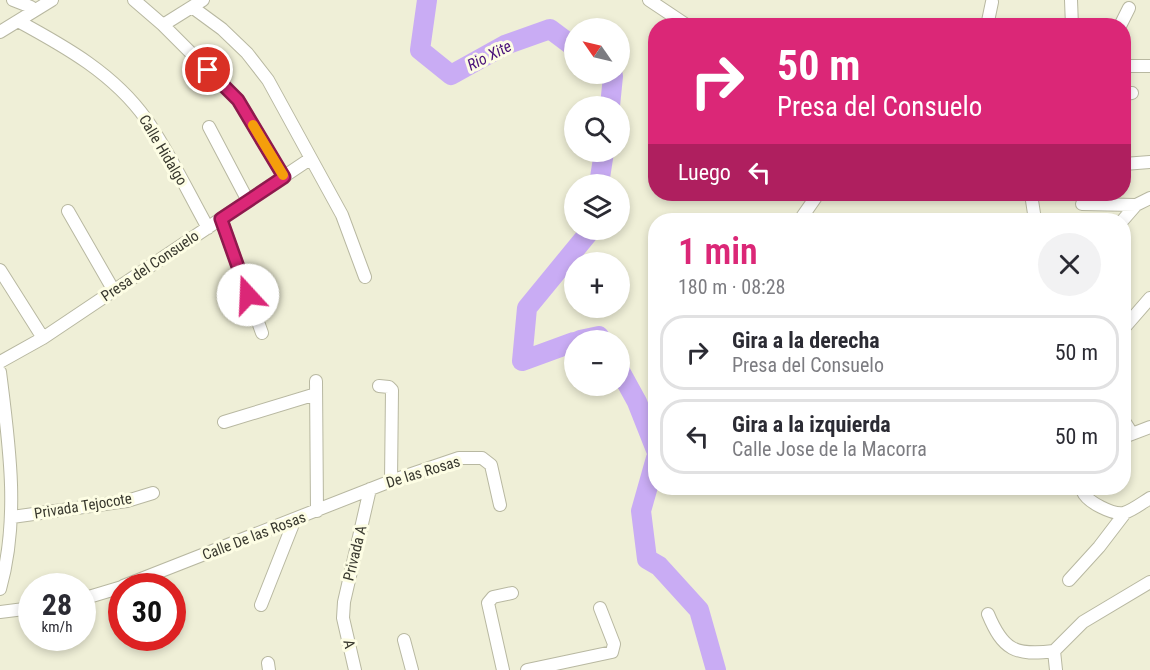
<!DOCTYPE html>
<html lang="es">
<head>
<meta charset="utf-8">
<style>
	:root { --surface:#fff; --page:#f2f2f3; --text:#2b2b33; --muted:#7c7c81; --line:#e1e1e2; --accent:#db2777 }
	body { margin:0; font-family:"Roboto Condensed",sans-serif; background:var(--page); color:var(--text); height:100vh; display:flex; flex-direction:column; font-size:22px; white-space:nowrap }
	* { box-sizing:border-box; margin:0 }
	p { font-size:20px; color:var(--muted) }
	.icon { flex:none; width:33px; height:33px; fill:none; stroke:currentColor; stroke-width:2; stroke-linecap:round; stroke-linejoin:round }
	.map { position:relative; flex:1; overflow:hidden }
	.drawer { position:absolute; left:648px; top:213px; width:483px; height:282px; display:flex; flex-direction:column; background:var(--surface); border-radius:24px; box-shadow:0 3px 9px #0003 }
	.drawer>* { flex:none }
	.banner { position:absolute; left:648px; top:18px; width:483px; height:183px; border-radius:24px; box-shadow:0 3px 9px #0003; background:#db2777; color:#fff; overflow:hidden }
	.needle { width:39px; rotate:304deg }
	.buttons { position:absolute; left:564px; top:18px; display:grid; gap:12px }
	.buttons a { display:grid; place-items:center; width:66px; height:66px; border-radius:50%; background:var(--surface); box-shadow:0 3px 9px #0003; font-size:30px }
	.speed { position:absolute; left:18px; top:573px; display:flex; gap:12px; font-size:30px; font-weight:700; text-align:center }
	.speed>* { display:grid; place-content:center; width:78px; height:78px; border-radius:50%; background:var(--surface); box-shadow:0 3px 9px #0003; line-height:1 }
	.speed small { font-size:15px; font-weight:400 }
	.speed .limit { border:9px solid #d22; background:#fff; color:#111 }
	.pin { position:absolute; display:grid; place-items:center; width:51px; height:51px; color:#fff; margin:-26px; border:3px solid #fff; border-radius:50%; box-shadow:0 2px 6px #0007 }
	.me { position:absolute; width:66px; margin:-33px; rotate:340deg; stroke-linejoin:round; filter:drop-shadow(0 0 4px #0008) }
	.turn { display:flex; align-items:center; gap:21px; height:126px; padding:0 30px; font-size:27px }
	.turn .icon { width:78px; height:78px; stroke-width:2.5 }
	.turn b { display:block; font-size:42px; line-height:51px }
	.then { display:flex; align-items:center; height:57px; padding:0 30px; background:#0003; gap:12px; font-size:22px }
	.round { display:grid; place-items:center; flex:none; width:63px; height:63px; border-radius:32px; background:var(--page) }
	.head { display:flex; align-items:center; justify-content:space-between; height:102px; padding:0 30px }
	h1 { font-size:36px; font-weight:600; line-height:45px; color:var(--accent) }
	ul { padding:0; list-style:none }
	li { display:flex; align-items:center; gap:18px; height:75px; margin:0 12px 9px; padding:0 18px; border:3px solid var(--line); border-radius:24px }
	li div { flex:1 }
	li b { display:block; font-size:22px }
	li em { font-style:normal }
	.map>svg:first-child { display:block }
	.lines { fill:none; stroke-linecap:round; stroke-linejoin:round }
	.river { stroke:#c9acf4; stroke-width:20 }
	.minor-casing { stroke:#b8b8a1; stroke-width:14 }
	.minor { stroke:#fff; stroke-width:12 }
	.route-casing { stroke:#8e194d; stroke-width:15 }
	.route { stroke:#db2777; stroke-width:10 }
	.slow { stroke:#f59e0b; stroke-width:10 }
	.labels { text-anchor:middle; stroke-width:6; stroke-linejoin:round; paint-order:stroke }
	.street-label { font-size:15px; fill:#38382e; stroke:#fdfde4 }
	.water-label { font-size:16px; font-style:italic; fill:#4a127a; stroke:#fdfde4 }
</style>
</head>
<body>
<div class="map">
<svg width="1150" height="670" viewBox="0 0 1150 670">
	<rect width="100%" height="100%" fill="#efefd7"/>
	<g class="lines">
		<path class="river" d="M 427,0 L 420,50 L 451,75 L 505,45 L 550,29 L 574,47
			M 610,106 L 613,76 L 610,74
			M 599,184 L 604,152
			M 580,340 L 599,336 L 601,340
			M 574,342 L 522,361 L 527,308 L 591,230
			M 620,371 L 637,402 L 656,450
			M 656,458 L 641,511 L 647,559 L 659,566 L 699,610 L 716,670"/>
		<defs>
			<path id="minor" d="M 13,0 L 31,7
				M 134,0 L 163,25 L 238,100 L 284,177
				M 649,0 L 688,26
				M 1071,0 L 1072,26
				M 192,7 L 222,29 L 247,53 L 268,80 L 342,215 L 365,277
				M 18,21 C 66,47 114,74 146,119 C 168,150 189,194 208,228
				M 163,25 L 203,0
				M 987,26 L 992,2
				M 1120,26 L 1129,8
				M 0,32 L 52,0
				M 1124,66 L 1150,66
				M 1124,94 L 1132,93
				M 209,127 L 248,201
				M 1124,164 L 1150,162
				M 1031,194 L 1035,220
				M 1082,204 L 1136,205
				M 68,211 L 114,291
				M 221,219 L 262,333
				M 800,220 L 818,194
				M 1123,220 L 1136,205 L 1150,198
				M 0,270 L 43,338
				M 1124,328 L 1150,298
				M 0,362 L 43,338 L 310,159
				M 0,372 C 9,443 20,518 0,589
				M 316,381 L 317,511
				M 379,386 L 389,387 L 392,390 L 391,481
				M 1124,421 L 1131,432
				M 224,422 L 316,394
				M 1124,437 L 1150,427
				M 1084,488 L 1083,492 C 1087,502 1113,515 1124,513 C 1133,510 1142,503 1150,498
				M 12,517 L 127,501 L 153,493
				M 1069,580 L 1099,547 L 1125,513
				M 123,586 L 391,481 L 459,458 L 482,458 L 491,465 L 500,505
				M 82,599 L 122,587
				M 261,605 L 295,519
				M 0,612 L 32,608
				M 988,614 C 1003,650 1015,656 1054,651 L 1056,670
				M 404,640 L 412,670
				M 1054,651 L 1083,622 L 1150,582
				M 268,663 L 269,670
				M 355,670 L 343,618 L 344,602 L 370,489
				M 503,670 L 488,603 L 493,597 L 512,593
				M 527,670 L 612,652 L 614,644 L 600,608"/>
		</defs>
		<use href="#minor" class="minor-casing"/>
		<use href="#minor" class="minor"/>
	</g>
	<g class="lines">
		<defs>
			<path id="route" d="M 208,70 L 238,100 L 284,177 L 221,219 L 248,295"/>
		</defs>
		<use href="#route" class="route-casing"/>
		<use href="#route" class="route"/>
		<path class="slow" d="M 253,125 L 283,175"/>
	</g>
	<g class="labels">
		<g class="street-label">
			<text transform="translate(163 150) rotate(59)" y="5">Calle Hidalgo</text>
			<text transform="translate(150 266) rotate(-34)" y="5">Presa del Consuelo</text>
			<text transform="translate(423 472) rotate(-17)" y="5">De las Rosas</text>
			<text transform="translate(83 506) rotate(-9)" y="5">Privada Tejocote</text>
			<text transform="translate(254 536) rotate(-21)" y="5">Calle De las Rosas</text>
			<text transform="translate(355 553) rotate(-76)" y="5">Privada A</text>
			<text transform="translate(349 644) rotate(77)" y="5">A</text>
		</g>
		<g class="water-label">
			<text transform="translate(489 55) rotate(-27)" y="6">Rio Xite</text>
		</g>
	</g>
</svg>
<div class="buttons">
<a><svg class="needle" viewBox="-14 -14 28 28"><path d="M0-13l5 13h-10z" fill="#e53935"/><path d="M0 13l5-13h-10z" fill="#7c7c81"/></svg></a>
<a><svg class="icon" aria-label="search" viewBox="0 0 24 24"><circle cx="10" cy="10" r="6"/><path d="M15 15l6 6"/></svg></a>
<a><svg class="icon" aria-label="layers" viewBox="0 0 24 24"><path d="M12 4l9 5-9 5-9-5zM3 14l9 5 9-5"/></svg></a>
<a>+</a>
<a>−</a>
</div>
<div class="speed"><div>28<small>km/h</small></div><div class="limit">30</div></div>
<div class="pin" style="left:208px;top:70px;background:#d93025"><svg class="icon" aria-label="arrive" viewBox="0 0 24 24"><path d="M6 21V4h12l-3 4 3 4H6"/></svg></div>
<svg class="me" style="left:248px;top:295px" viewBox="-20 -20 40 40"><circle r="19" fill="#fff"/><path d="M0-13L10 11 0 6-10 11z" fill="#db2777"/></svg>
<div class="banner">
<div class="turn"><svg class="icon" aria-label="right" viewBox="0 0 24 24"><path d="M7 20v-9h11M14 6l5 5-5 5"/></svg><div><b>50 m</b>Presa del Consuelo</div></div>
<div class="then">Luego<svg class="icon" aria-label="left" viewBox="0 0 24 24"><path d="M17 20v-9H6M10 6l-5 5 5 5"/></svg></div>
</div>
<section class="drawer">
<div class="head"><div><h1>1 min</h1><p>180 m · 08:28</p></div><a class="round"><svg class="icon" aria-label="close" viewBox="0 0 24 24"><path d="M6 6l12 12M18 6L6 18"/></svg></a></div>
<ul>
<li><svg class="icon" aria-label="right" viewBox="0 0 24 24"><path d="M7 20v-9h11M14 6l5 5-5 5"/></svg><div><b>Gira a la derecha</b><p>Presa del Consuelo</p></div><em>50 m</em></li>
<li><svg class="icon" aria-label="left" viewBox="0 0 24 24"><path d="M17 20v-9H6M10 6l-5 5 5 5"/></svg><div><b>Gira a la izquierda</b><p>Calle Jose de la Macorra</p></div><em>50 m</em></li>
</ul>
</section>
</div>
</body>
</html>
